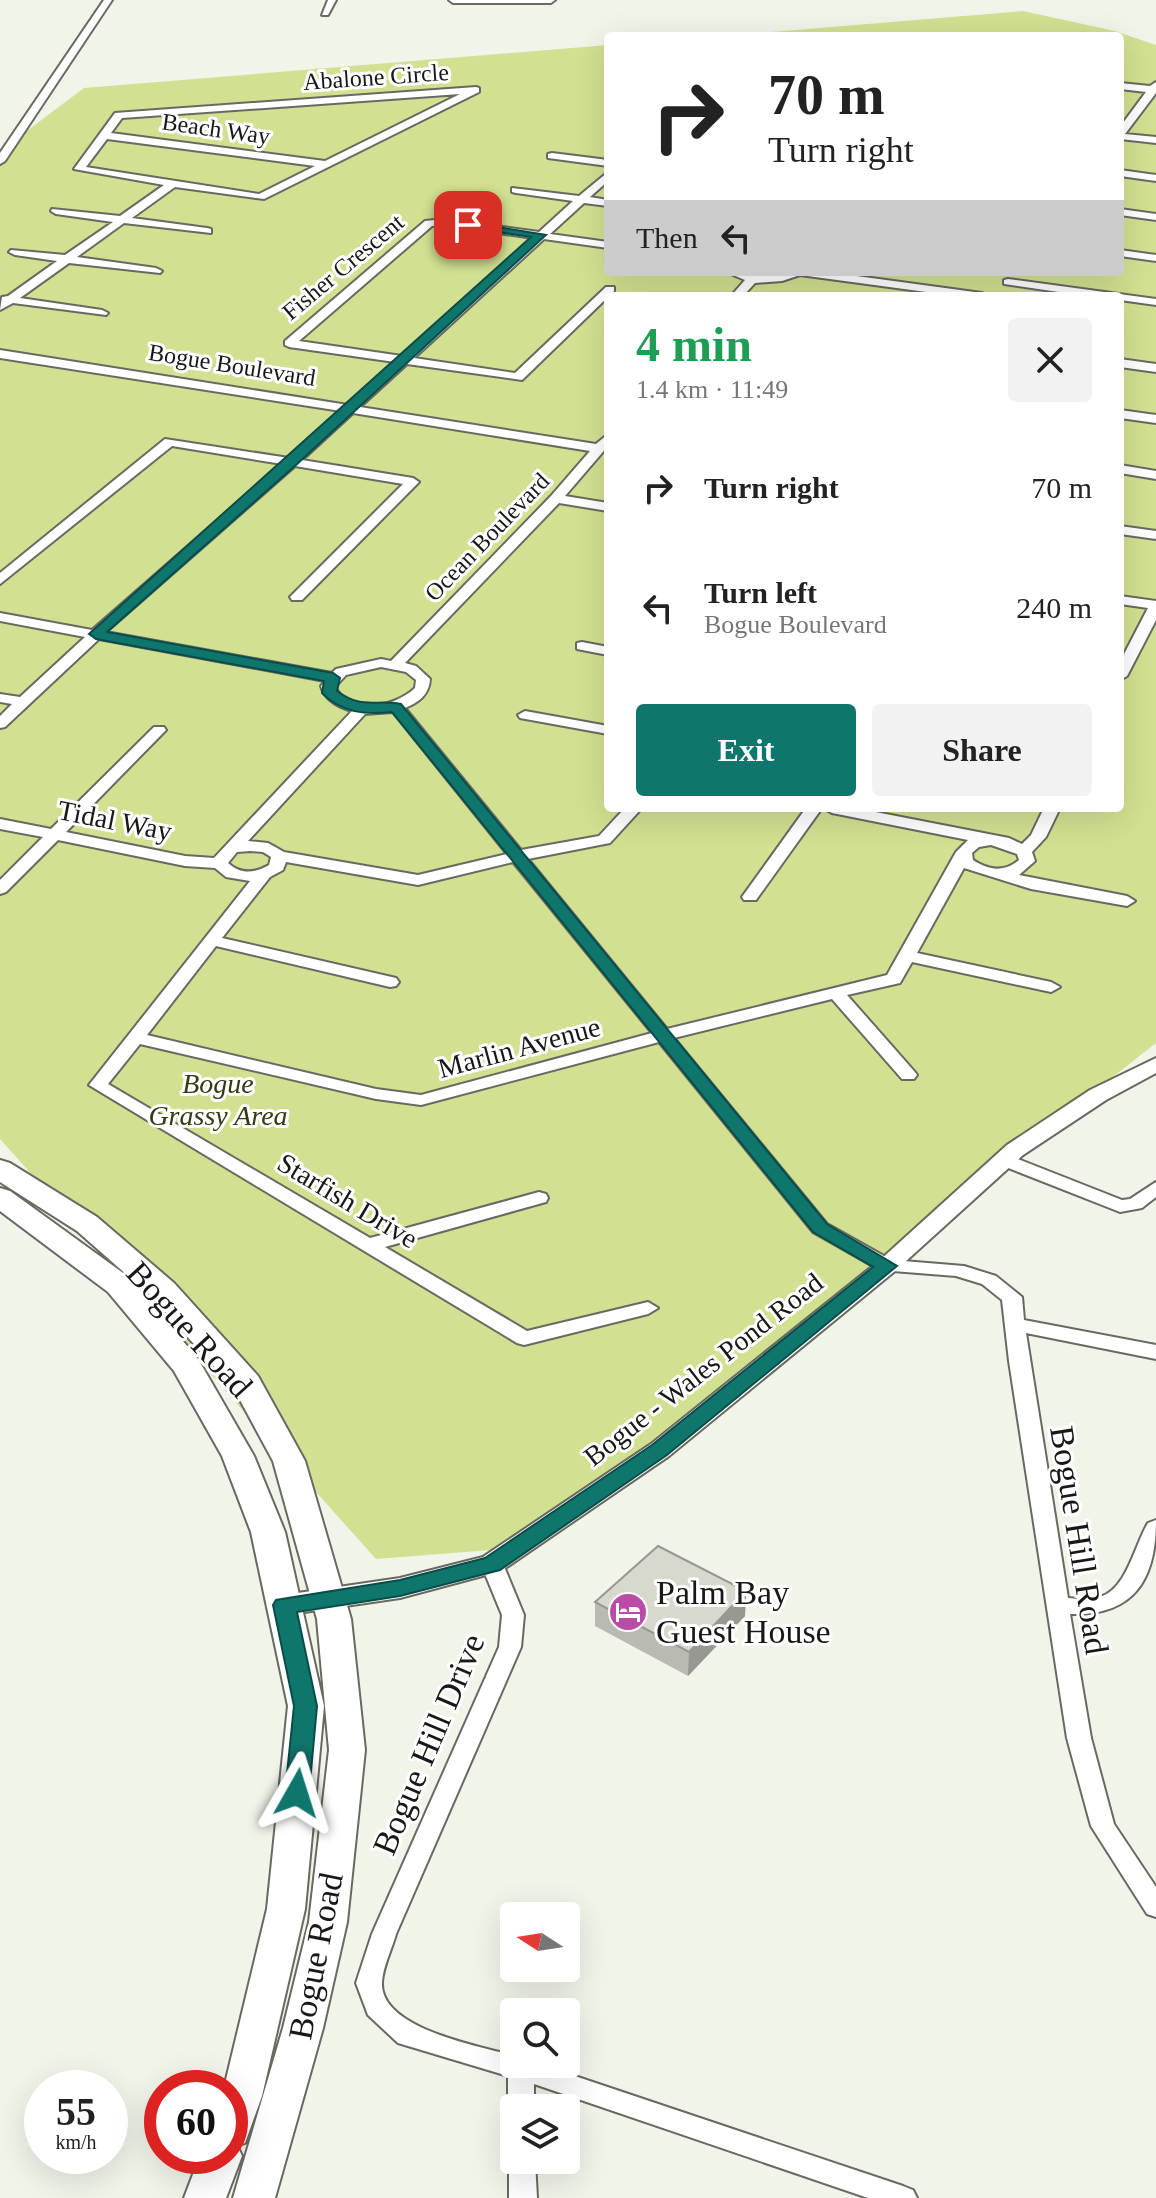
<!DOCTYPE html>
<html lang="en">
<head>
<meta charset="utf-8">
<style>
	:root { --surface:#fff; --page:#f2f2f2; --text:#222; --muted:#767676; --accent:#0f766e }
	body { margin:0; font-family:"Times New Roman",serif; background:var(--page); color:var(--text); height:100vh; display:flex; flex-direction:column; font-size:30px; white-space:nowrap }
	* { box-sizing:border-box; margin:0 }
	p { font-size:26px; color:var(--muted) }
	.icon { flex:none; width:44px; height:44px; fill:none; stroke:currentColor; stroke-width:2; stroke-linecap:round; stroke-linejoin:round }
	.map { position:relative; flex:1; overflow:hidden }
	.panel { position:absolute; left:604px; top:292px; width:520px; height:520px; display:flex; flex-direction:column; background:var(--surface); border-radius:8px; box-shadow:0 8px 32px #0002 }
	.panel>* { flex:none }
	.guide { position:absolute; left:604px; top:32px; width:520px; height:244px; border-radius:8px; box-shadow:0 8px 32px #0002; background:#fff; color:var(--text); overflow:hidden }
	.needle { width:52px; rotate:282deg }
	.fabs { position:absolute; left:500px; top:1902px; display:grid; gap:16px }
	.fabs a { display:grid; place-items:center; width:80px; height:80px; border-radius:8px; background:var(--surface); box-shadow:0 8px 32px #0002; font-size:40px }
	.speed { position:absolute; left:24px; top:2070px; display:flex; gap:16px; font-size:40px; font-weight:700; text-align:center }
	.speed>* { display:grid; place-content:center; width:104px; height:104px; border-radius:50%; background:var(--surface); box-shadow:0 8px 32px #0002; line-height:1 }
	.speed small { font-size:20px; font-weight:400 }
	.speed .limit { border:12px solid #d22; background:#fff; color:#111 }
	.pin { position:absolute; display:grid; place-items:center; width:68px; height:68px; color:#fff; margin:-34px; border-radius:16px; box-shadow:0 4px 12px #0006 }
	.me { position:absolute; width:88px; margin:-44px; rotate:6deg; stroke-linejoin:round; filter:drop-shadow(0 0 6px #0008) }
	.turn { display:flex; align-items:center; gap:28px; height:168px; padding:0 32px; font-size:36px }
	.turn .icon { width:104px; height:104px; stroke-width:2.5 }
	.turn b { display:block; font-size:56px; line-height:68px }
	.then { display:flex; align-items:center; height:76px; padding:0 32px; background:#0003; gap:16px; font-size:30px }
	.round { display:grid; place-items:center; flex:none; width:84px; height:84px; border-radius:8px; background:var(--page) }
	.overview { display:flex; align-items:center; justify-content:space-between; height:136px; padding:0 32px }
	h1 { font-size:48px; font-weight:800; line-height:60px; color:#1e9e55 }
	.action { display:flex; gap:16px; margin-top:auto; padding:16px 32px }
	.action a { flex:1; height:92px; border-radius:8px; background:var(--accent); color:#fff; font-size:32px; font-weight:800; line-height:92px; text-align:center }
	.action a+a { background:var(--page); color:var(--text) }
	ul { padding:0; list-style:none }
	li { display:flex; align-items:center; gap:24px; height:120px; padding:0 32px }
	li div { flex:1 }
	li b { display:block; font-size:30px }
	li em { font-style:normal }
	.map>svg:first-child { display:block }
	.green { fill:#d1e191; fill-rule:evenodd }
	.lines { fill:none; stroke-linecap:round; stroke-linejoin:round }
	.minor-casing { stroke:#686a62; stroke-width:4 }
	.tertiary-casing { stroke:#686a62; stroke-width:4 }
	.primary-casing { stroke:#686a62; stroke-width:4 }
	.minor { fill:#fff; fill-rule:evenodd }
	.tertiary { fill:#fff; fill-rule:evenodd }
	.primary { fill:#fff; fill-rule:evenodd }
	.wall { fill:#b9bbb2 }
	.shaded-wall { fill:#969891 }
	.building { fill:#d7d9cf; stroke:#969891; stroke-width:2 }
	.route { fill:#0f766e; stroke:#0a4d48; stroke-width:2 }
	.labels { text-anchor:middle; stroke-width:6; stroke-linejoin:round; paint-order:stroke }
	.far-street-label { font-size:24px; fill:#181916; stroke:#fff }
	.street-label { font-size:28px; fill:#181916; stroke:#fff }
	.park-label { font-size:28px; font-style:italic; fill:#343a13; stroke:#fff }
	.near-street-label { font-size:34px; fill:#181916; stroke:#fff }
	.near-poi-label { font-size:34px; fill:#181916; stroke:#fff; text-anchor:start }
</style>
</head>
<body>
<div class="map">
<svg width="1156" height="2198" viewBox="0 0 1156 2198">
	<rect width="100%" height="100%" fill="#f1f4e9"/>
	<path class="green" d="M 1023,11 L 1115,31 L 1156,45 L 1156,1043 L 516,1548 L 376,1559 L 0,1139 L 0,151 L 84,88 L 608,45 L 608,272 L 1120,272 L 1120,36 L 723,36 ZM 608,296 L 1120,296 L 1120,808 L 608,808 Z"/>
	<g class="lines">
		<defs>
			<path id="minor" d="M 104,0 L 112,0 L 5,161 L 0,164 L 0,153 Z
				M 328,0 L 336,0 L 328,15 L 322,15 Z
				M 449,0 L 555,0 L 551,3 L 453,3 Z
				M 1156,82 L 1156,93 L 1125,134 L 1156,137 L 1156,143 L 1120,139 L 1120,127 L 1146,92 L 1120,89 L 1120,83 L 1150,86 Z
				M 476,87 L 479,88 L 479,92 L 264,199 L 175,187 L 132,218 L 207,228 L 211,229 L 211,233 L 124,223 L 77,257 L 156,268 L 162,271 L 160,273 L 69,263 L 20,298 L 102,310 L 108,313 L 106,315 L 13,303 L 0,310 L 2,297 L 8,296 L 57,261 L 15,255 L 9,252 L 11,250 L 65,255 L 113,222 L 56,214 L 51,211 L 52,209 L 120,216 L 164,185 L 74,169 L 115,113 ZM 460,94 L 325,161 L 111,133 L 122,118 ZM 107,139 L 315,166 L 259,194 L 86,167 Z
				M 552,153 L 608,160 L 608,166 L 548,158 L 548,154 Z
				M 1120,170 L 1156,175 L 1156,181 L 1120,176 Z
				M 608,172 L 608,181 L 590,197 L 608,200 L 608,206 L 584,203 L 550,234 L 608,242 L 608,248 L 544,239 L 414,358 L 515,373 L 606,287 L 614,287 L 614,291 L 522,380 L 407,364 L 360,407 L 596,444 L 608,434 L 608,446 L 565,496 L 608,503 L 608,511 L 559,503 L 405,663 L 416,666 L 430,679 C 429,695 419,702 405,708 L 521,850 L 599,836 L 625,808 L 642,808 L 610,843 L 528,859 L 667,1029 L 887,975 L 956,852 L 968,840 L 832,813 L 824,808 L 855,808 L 1009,838 L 1022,844 L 1031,835 L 1044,808 L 1060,808 L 1046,837 L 1032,852 L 1035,861 L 1019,875 L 1127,896 L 1135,901 L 1127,906 L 1031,889 L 964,868 L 917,953 L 1051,982 L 1060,987 L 1051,992 L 912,962 L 900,983 L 847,995 L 914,1071 L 917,1075 L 914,1079 L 902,1079 L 832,999 L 674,1038 L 827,1224 L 891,1260 L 964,1266 L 996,1276 L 1022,1297 L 1024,1320 L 1156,1345 L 1156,1359 L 1026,1333 L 1068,1598 C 1078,1599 1090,1600 1100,1597 C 1127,1589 1135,1544 1148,1523 L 1156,1520 C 1156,1580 1134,1616 1070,1614 L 1091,1738 L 1114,1824 L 1156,1887 L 1156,1917 L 1147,1914 L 1091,1826 L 1067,1738 L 1009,1361 L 1002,1300 L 982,1284 L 956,1276 L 880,1270 L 813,1232 L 659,1042 L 421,1105 L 376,1099 L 140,1044 L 108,1084 L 370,1238 L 539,1192 L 546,1194 L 548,1198 L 546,1202 L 385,1247 L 527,1331 L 648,1302 L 658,1308 L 648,1314 L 524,1345 L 517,1343 L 89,1085 L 250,881 L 226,877 L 215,868 L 185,866 L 58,840 L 6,892 L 0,894 L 0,880 L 43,837 L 0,829 L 0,819 L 51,829 L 154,727 L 164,727 L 166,730 L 66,832 L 185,856 L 214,858 L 352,711 C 339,708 324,699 321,686 L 325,681 L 99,639 L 5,727 L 0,728 L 0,716 L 12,704 L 0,702 L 0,694 L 20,697 L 85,637 L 0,621 L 0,613 L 92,630 L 282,464 L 172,446 L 0,584 L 0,573 L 165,439 L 289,458 L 341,411 L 0,358 L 0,350 L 348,405 L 395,362 L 289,347 L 285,345 L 285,341 L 425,221 L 444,219 L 539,232 L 573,201 L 516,193 L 512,192 L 512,188 L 579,196 ZM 444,225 L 533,238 L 402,356 L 299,341 L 432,226 ZM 353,413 L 590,451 L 551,496 L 391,661 L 381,659 L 336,669 L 332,673 L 106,632 L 295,466 L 403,484 L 290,597 L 292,600 L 302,600 L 419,482 L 413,478 L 302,460 ZM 381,667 L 406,672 L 416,680 L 415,688 C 395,707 351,716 335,687 L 346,675 ZM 393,712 L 507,854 L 418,875 L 284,852 L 268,843 L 248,841 L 365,714 ZM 991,845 L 1017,854 L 1019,860 C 1004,873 988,870 973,860 L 972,853 L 979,847 ZM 250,851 L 263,852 L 271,857 L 269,865 C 255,873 241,875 228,863 L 237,852 ZM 286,862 L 418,885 L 513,862 L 652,1033 L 421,1095 L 376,1089 L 147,1035 L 216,946 L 390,987 L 396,986 L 399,982 L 396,978 L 222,938 L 270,877 L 283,870 Z
				M 1120,209 L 1156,214 L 1156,220 L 1120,215 Z
				M 1120,250 L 1156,255 L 1156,261 L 1120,256 Z
				M 726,272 L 764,276 L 788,272 L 827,272 L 982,293 L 988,296 L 956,296 L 800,275 L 782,281 L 755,283 L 743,296 L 731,296 L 745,280 Z
				M 1008,279 L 1156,299 L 1156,305 L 1120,300 L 1120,296 L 1086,296 L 1004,284 L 1004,280 Z
				M 1120,359 L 1156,364 L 1156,372 L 1120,367 Z
				M 1120,410 L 1156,415 L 1156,423 L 1120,418 Z
				M 1120,465 L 1156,471 L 1156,479 L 1120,473 Z
				M 1120,526 L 1156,531 L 1156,539 L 1120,534 Z
				M 1120,596 L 1156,601 L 1156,620 L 1127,676 L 1120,680 L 1120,662 L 1148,608 L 1120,604 Z
				M 582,642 L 608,647 L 608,655 L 577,649 L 577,643 Z
				M 525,711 L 608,726 L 608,734 L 520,718 L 518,715 Z
				M 806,808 L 822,808 L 756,900 L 744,900 L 742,897 Z
				M 1005,1154 L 1122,1200 L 1130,1199 L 1156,1182 L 1156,1197 L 1142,1208 L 1120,1212 L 998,1164 L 996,1160 L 998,1156 Z
				M 492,1556 L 500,1559 L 503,1564 L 524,1615 L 521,1647 L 396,1934 C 392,1949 383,1966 382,1982 C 379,2029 480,2046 514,2056 L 514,2064 L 539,2064 L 903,2186 L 913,2190 L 917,2198 L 868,2198 L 534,2084 L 534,2108 L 514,2108 L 514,2117 L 508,2108 L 508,2076 L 398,2043 L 368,2015 L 356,1983 L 372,1934 L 499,1647 L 502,1615 L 481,1564 L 484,1559 Z
				M 514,2151 L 514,2160 L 535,2160 L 537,2198 L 509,2198 L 509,2160 Z"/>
			<path id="tertiary" d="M 1156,1058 L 1156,1073 L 1106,1100 L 1023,1155 L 895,1271 L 669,1456 L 501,1571 L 400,1598 L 284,1615 L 274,1612 L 270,1605 L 274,1598 L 284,1595 L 400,1578 L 483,1557 L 651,1444 L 879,1261 L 1007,1145 L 1090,1090 Z"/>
			<path id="primary" d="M 0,1160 L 10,1163 L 97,1217 L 174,1283 L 258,1376 L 305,1461 L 351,1619 L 365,1750 L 347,1922 L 323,2028 L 275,2198 L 233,2198 L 283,2028 L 309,1922 L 329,1750 L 317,1619 L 273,1461 L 234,1389 L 152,1297 L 77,1231 L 0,1182 Z
				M 0,1188 L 10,1191 L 130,1278 L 198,1359 L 254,1456 L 285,1532 L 324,1706 L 305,1909 L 262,2096 L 245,2143 L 237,2145 L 242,2156 L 226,2198 L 184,2198 L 200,2156 L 230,2156 L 230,2088 L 224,2088 L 267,1909 L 288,1706 L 251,1532 L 222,1456 L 174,1371 L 108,1292 L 0,1211 Z"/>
		</defs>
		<use href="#minor" class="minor-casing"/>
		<use href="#tertiary" class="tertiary-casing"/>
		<use href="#primary" class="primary-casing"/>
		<use href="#minor" class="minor"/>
		<use href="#tertiary" class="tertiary"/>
		<use href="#primary" class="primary"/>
	</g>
	<path class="wall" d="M 746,1591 L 745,1616 L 688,1676 L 595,1626 L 595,1602 Z"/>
	<path class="shaded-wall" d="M 746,1591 L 745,1616 L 688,1676 L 689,1652 Z"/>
	<path class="building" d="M 658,1546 L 746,1591 L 689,1652 L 595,1602 Z"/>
	<path class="route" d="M 468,222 L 546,235 L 296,465 L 107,632 L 333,673 L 340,678 L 337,691 C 363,710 374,699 401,704 L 827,1224 L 897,1266 L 667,1455 L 500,1570 L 400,1596 L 297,1612 L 317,1706 L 309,1793 L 306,1800 L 297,1802 L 289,1800 L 285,1793 L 294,1706 L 273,1605 L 276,1600 L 400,1580 L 485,1558 L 652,1445 L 873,1267 L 813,1232 L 392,712 C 366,715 341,713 322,693 L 324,681 L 96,639 L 89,634 L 531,237 L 464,227 L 464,223 Z"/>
	<defs>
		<symbol id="hotel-disc" viewBox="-11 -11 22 22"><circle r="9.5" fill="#bb4ba7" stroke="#fff"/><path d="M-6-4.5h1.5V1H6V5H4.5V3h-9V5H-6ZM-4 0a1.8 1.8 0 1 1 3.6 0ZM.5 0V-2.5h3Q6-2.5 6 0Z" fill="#fff"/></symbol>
	</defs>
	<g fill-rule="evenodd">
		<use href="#hotel-disc" x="606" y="1590" width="44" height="44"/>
	</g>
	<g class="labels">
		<g class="far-street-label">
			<text transform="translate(376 77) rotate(-4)" y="8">Abalone Circle</text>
			<text transform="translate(216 129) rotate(8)" y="8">Beach Way</text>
			<text transform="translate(343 267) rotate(-40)" y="8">Fisher Crescent</text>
			<text transform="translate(232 365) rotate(9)" y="8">Bogue Boulevard</text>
			<text transform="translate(487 537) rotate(-46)" y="8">Ocean Boulevard</text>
		</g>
		<g class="street-label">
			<text transform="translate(115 820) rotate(11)" y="10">Tidal Way</text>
			<text transform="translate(519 1047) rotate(-15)" y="10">Marlin Avenue</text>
			<text transform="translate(348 1200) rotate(31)" y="10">Starfish Drive</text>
			<text transform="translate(703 1369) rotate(-38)" y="10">Bogue - Wales Pond Road</text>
		</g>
		<g class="park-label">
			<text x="218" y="1093">Bogue<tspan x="218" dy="32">Grassy Area</tspan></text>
		</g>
		<g class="near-street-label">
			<text transform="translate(190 1329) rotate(48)" y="12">Bogue Road</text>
			<text transform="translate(1080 1540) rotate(81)" y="12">Bogue Hill Road</text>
			<text transform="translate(428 1744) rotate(-67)" y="12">Bogue Hill Drive</text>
			<text transform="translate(315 1956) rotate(-79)" y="12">Bogue Road</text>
		</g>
		<g class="near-poi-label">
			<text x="656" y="1604">Palm Bay<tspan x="656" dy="39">Guest House</tspan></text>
		</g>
	</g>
</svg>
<div class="fabs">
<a><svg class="needle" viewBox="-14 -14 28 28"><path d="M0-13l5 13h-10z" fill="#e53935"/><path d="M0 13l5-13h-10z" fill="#767676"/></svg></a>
<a><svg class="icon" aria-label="search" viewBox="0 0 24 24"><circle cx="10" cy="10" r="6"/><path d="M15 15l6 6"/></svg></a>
<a><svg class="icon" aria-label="layers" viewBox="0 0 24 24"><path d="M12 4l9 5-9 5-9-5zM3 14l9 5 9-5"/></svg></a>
</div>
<div class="speed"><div>55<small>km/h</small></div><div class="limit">60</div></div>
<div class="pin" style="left:468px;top:225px;background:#d93025"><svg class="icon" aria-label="arrive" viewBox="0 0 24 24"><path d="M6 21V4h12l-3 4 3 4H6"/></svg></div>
<svg class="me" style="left:297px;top:1793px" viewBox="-20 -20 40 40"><path d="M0-17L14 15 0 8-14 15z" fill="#0f766e" stroke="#fff" stroke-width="4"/></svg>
<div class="guide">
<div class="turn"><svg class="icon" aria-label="right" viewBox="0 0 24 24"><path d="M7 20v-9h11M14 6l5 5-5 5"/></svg><div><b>70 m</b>Turn right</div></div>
<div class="then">Then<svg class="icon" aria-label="left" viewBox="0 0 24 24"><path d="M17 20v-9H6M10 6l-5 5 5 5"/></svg></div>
</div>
<section class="panel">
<div class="overview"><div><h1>4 min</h1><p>1.4 km · 11:49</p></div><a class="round"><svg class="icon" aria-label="close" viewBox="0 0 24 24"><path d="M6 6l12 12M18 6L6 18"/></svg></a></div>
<ul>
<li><svg class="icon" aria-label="right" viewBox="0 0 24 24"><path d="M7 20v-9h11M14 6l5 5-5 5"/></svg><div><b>Turn right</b></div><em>70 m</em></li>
<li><svg class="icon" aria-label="left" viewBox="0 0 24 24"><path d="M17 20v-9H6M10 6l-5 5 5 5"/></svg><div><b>Turn left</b><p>Bogue Boulevard</p></div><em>240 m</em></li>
</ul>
<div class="action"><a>Exit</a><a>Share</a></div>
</section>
</div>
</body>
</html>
